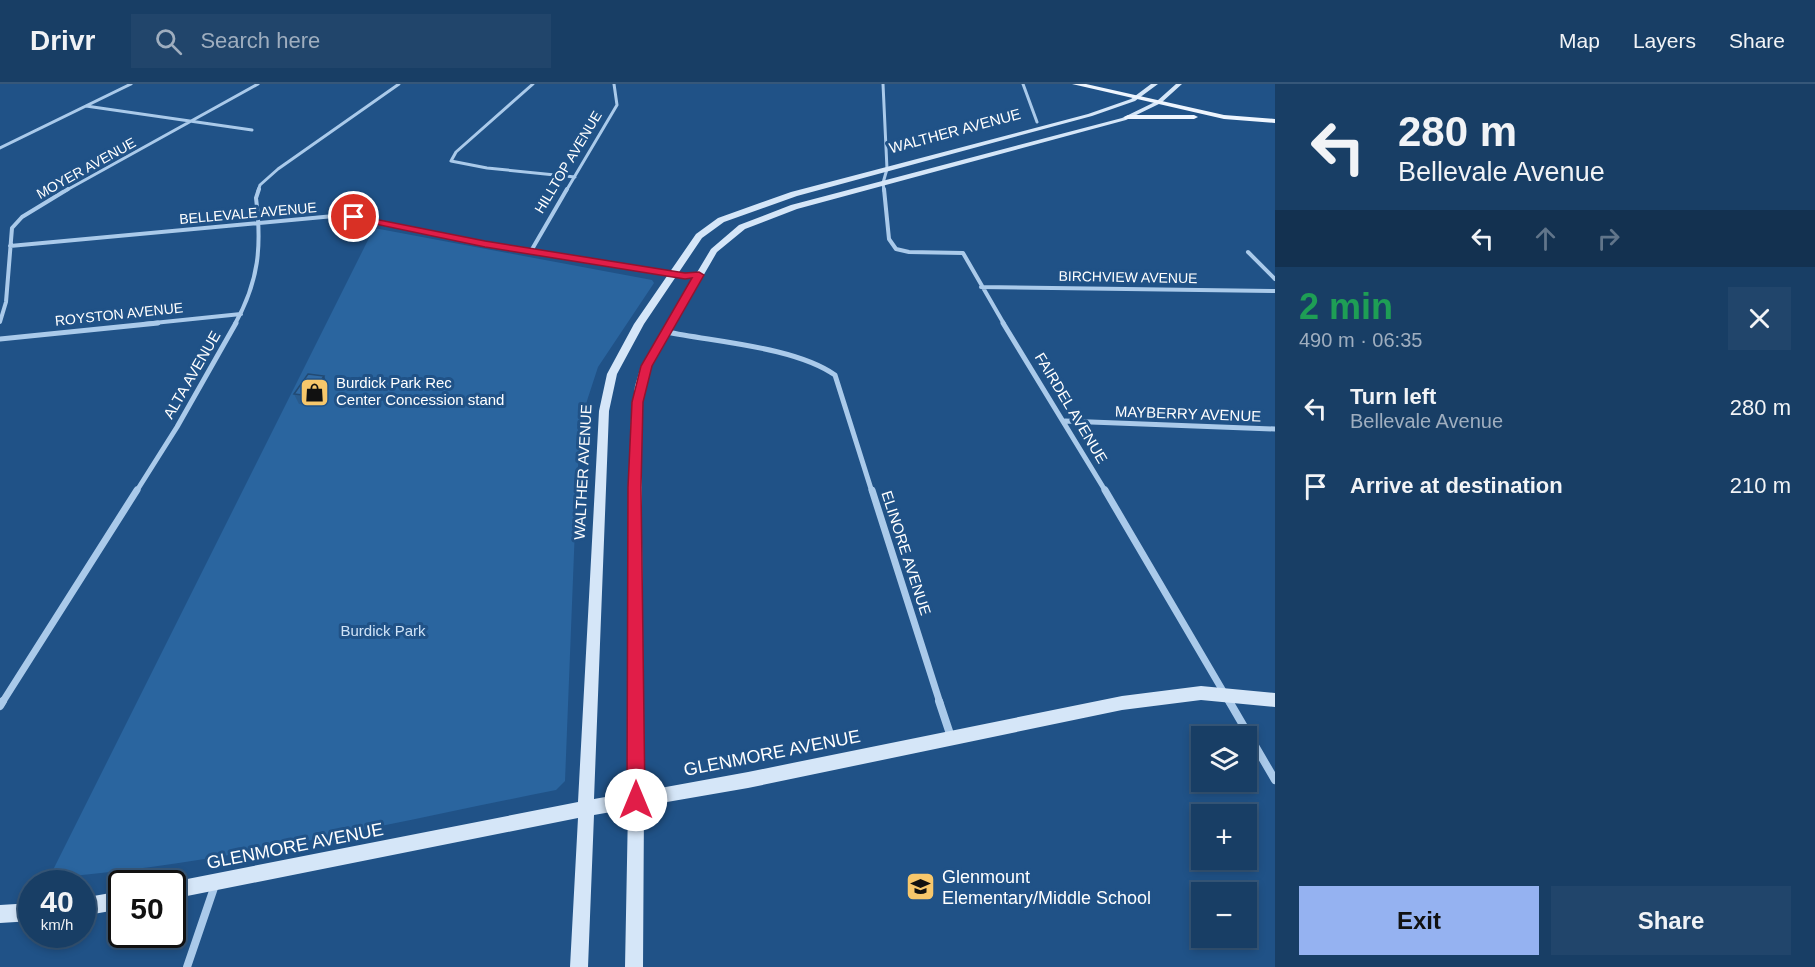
<!DOCTYPE html>
<html lang="en">
<head>
<meta charset="utf-8">
<style>
	:root { --surface:#183e65; --page:#21456b; --text:#f1f3f6; --muted:#9faebf; --line:#365779; --accent:#95b2f1 }
	body { margin:0; font-family:Helvetica,sans-serif; background:var(--page); color:var(--text); height:100vh; display:flex; flex-direction:column; font-size:22px; white-space:nowrap }
	* { box-sizing:border-box; margin:0 }
	p { font-size:20px; color:var(--muted) }
	.icon { flex:none; width:33px; height:33px; fill:none; stroke:currentColor; stroke-width:2; stroke-linecap:round; stroke-linejoin:round }
	.map { position:relative; flex:1; overflow:hidden }
	.sheet { display:flex; flex-direction:column; background:var(--surface); width:540px }
	.sheet>* { flex:none }
	.guide { background:#183e65; color:var(--text); overflow:hidden }
	.buttons { position:absolute; left:1191px; top:642px; display:grid; gap:12px }
	.buttons a { display:grid; place-items:center; width:66px; height:66px; border-radius:0px; background:var(--surface); box-shadow:0 3px 9px #0003,0 0 0 2px var(--line); font-size:30px }
	.speed { position:absolute; left:18px; top:786px; display:flex; gap:12px; font-size:30px; font-weight:700; text-align:center }
	.speed>* { display:grid; place-content:center; width:78px; height:78px; border-radius:50%; background:var(--surface); box-shadow:0 3px 9px #0003,0 0 0 2px var(--line); line-height:1 }
	.speed small { font-size:15px; font-weight:400 }
	.speed .limit { border:3px solid #111; border-radius:9px; background:#fff; color:#111 }
	.pin { position:absolute; display:grid; place-items:center; width:51px; height:51px; color:#fff; margin:-26px; border:3px solid #fff; border-radius:50%; box-shadow:0 2px 6px #0007 }
	.me { position:absolute; width:66px; margin:-33px; rotate:0deg; stroke-linejoin:round; filter:drop-shadow(0 0 4px #0008) }
	.turn { display:flex; align-items:center; gap:21px; height:126px; padding:0 24px; font-size:27px }
	.turn .icon { width:78px; height:78px; stroke-width:2.5 }
	.turn b { display:block; font-size:42px; line-height:51px }
	.lanes { display:flex; align-items:center; height:57px; padding:0 24px; background:#0003; justify-content:center; gap:30px; direction:ltr }
	.lanes .off { opacity:.35 }
	.round { display:grid; place-items:center; flex:none; width:63px; height:63px; border-radius:0px; background:var(--page) }
	.summary { display:flex; align-items:center; justify-content:space-between; height:102px; padding:0 24px }
	h1 { font-size:36px; font-weight:700; line-height:45px; color:#1e9e55 }
	.button { display:flex; gap:12px; margin-top:auto; padding:12px 24px }
	.button a { flex:1; height:69px; border-radius:0px; background:var(--accent); color:#111; font-size:24px; font-weight:700; line-height:69px; text-align:center }
	.button a+a { background:var(--page); color:var(--text) }
	ul { padding:0; list-style:none }
	li { display:flex; align-items:center; gap:18px; height:78px; padding:0 24px }
	li div { flex:1 }
	li b { display:block; font-size:22px }
	li em { font-style:normal }
	header { display:flex; align-items:center; gap:36px; box-sizing:border-box; height:84px; padding:0 30px; background:var(--surface); border-bottom:2px solid var(--line) }
	header strong { font-size:28px }
	nav { display:flex; gap:33px; margin-inline-start:auto; font-size:21px }
	.search { width:420px; height:54px; background:var(--page); display:flex; align-items:center; gap:15px; box-sizing:border-box; padding:0 21px; border-radius:0px; color:var(--muted); font-size:22px }
	main { display:flex; flex:1; min-height:0 }
	.map>svg:first-child { display:block }
	.green { fill:#2a659f }
	.lines { fill:none; stroke-linecap:round; stroke-linejoin:round }
	.street-far4 { stroke:#aacaea; stroke-width:3 }
	.street-far3 { stroke:#aacaea; stroke-width:4 }
	.street-far2 { stroke:#aacaea; stroke-width:5 }
	.street-far1 { stroke:#aacaea; stroke-width:7 }
	.street { stroke:#aacaea; stroke-width:8 }
	.secondary { fill:#d5e6f8; fill-rule:evenodd }
	.primary { fill:#eef5fe; fill-rule:evenodd }
	.wall { fill:#295b8d }
	.shaded-wall { fill:#224a73 }
	.building { fill:#306aa4; stroke:#224a73; stroke-width:1.5 }
	.route { fill:#e11d48; stroke:#92132f; stroke-width:1.5 }
	.labels { text-anchor:middle; stroke-width:6; stroke-linejoin:round; paint-order:stroke }
	.far-street-label { font-size:14px; fill:#fff; stroke:#205287 }
	.street-label { font-size:15px; fill:#fff; stroke:#205287 }
	.poi-label { font-size:15px; fill:#fff; stroke:#205287; text-anchor:start }
	.park-label { font-size:15px; fill:#cfe3f7; stroke:#205287 }
	.near-street-label { font-size:18px; fill:#fff; stroke:#205287 }
	.near-poi-label { font-size:18px; fill:#fff; stroke:#205287; text-anchor:start }
</style>
</head>
<body>
<header>
<strong>Drivr</strong>
<div class="search"><svg class="icon" aria-label="search" viewBox="0 0 24 24"><circle cx="10" cy="10" r="6"/><path d="M15 15l6 6"/></svg>Search here</div>
<nav><a>Map</a><a>Layers</a><a>Share</a></nav>
</header>
<main>
<div class="map">
<svg width="1275" height="883" viewBox="0 0 1275 883">
	<rect width="100%" height="100%" fill="#205287"/>
	<path class="green" d="M 374,144 L 652,196 L 654,199 L 598,283 L 583,329 L 577,393 L 565,697 L 556,706 C 388,739 220,781 49,794 Z"/>
	<g class="lines">
		<path class="street-far4" d="M 533,0 L 456,68 L 451,77 L 487,84 L 575,93
			M 883,0 L 887,85 L 883,99 L 884,107
			M 1023,0 L 1037,38
			M 86,22 L 252,46
			M 0,64 L 131,0
			M 65,107 L 258,0
			M 258,107 L 260,101 L 278,85 L 399,0
			M 566,107 L 617,21 L 614,0"/>
		<path class="street-far3" d="M 884,105 L 889,155 L 896,165 L 909,168 L 963,169 L 1004,240
			M 10,162 L 334,132 L 364,135 L 485,160 L 613,181 L 685,192 L 699,191
			M 531,167 L 567,105
			M 1248,168 L 1275,195
			M 981,203 L 1275,207
			M 0,238 L 6,218 L 12,144 L 22,133 L 68,105
			M 144,240 L 241,230
			M 235,240 C 259,197 262,162 256,114 L 259,105"/>
		<path class="street-far2" d="M 1003,239 L 1106,408
			M 667,248 C 716,258 795,263 835,291 L 872,408
			M 0,255 L 158,239
			M 1065,337 L 1275,345
			M 136,408 L 177,343 L 236,239"/>
		<path class="street-far1" d="M 872,406 L 940,619
			M 1105,406 L 1230,619
			M 2,619 L 137,406"/>
		<path class="street" d="M 939,617 L 951,653
			M 1229,617 L 1275,696
			M 0,622 L 3,617
			M 187,883 L 215,801"/>
		<path class="secondary" d="M 1151,0 L 1158,0 L 1135,17 L 1092,32 L 797,112 L 724,138 L 702,154 L 644,240 L 617,290 L 609,327 L 594,715 L 628,709 L 631,334 L 635,302 L 641,282 L 711,165 L 739,141 L 791,121 L 1122,34 L 1157,17 L 1176,0 L 1182,0 L 1161,19 L 1126,36 L 797,125 L 745,145 L 717,168 L 651,282 L 645,302 L 641,334 L 644,707 L 748,688 L 1122,612 L 1201,602 L 1275,609 L 1275,623 L 1201,616 L 1122,626 L 748,704 L 644,722 L 643,883 L 625,883 L 628,725 L 594,731 L 588,883 L 570,883 L 578,734 L 172,815 L 172,800 L 169,800 L 172,798 L 578,718 L 599,327 L 607,290 L 634,240 L 696,150 L 718,134 L 791,108 L 1088,30 L 1131,15 Z
			M 122,807 L 122,825 L 82,832 L 82,814 Z
			M 32,819 L 32,837 L 0,839 L 0,821 Z"/>
		<path class="primary" d="M 1072,0 L 1086,0 L 1224,31 L 1275,35 L 1275,39 L 1224,35 Z
			M 1128,31 L 1194,31 L 1198,33 L 1194,35 L 1125,35 L 1124,33 Z"/>
	</g>
	<path class="wall" d="M 324,292 L 328,302 L 315,322 L 299,320 L 294,310 Z"/>
	<path class="shaded-wall" d="M 324,292 L 328,302 L 315,322 L 311,312 Z"/>
	<path class="building" d="M 308,290 L 324,292 L 311,312 L 294,310 Z"/>
	<path class="route" d="M 354,131 L 485,157 L 685,189 L 699,188 L 704,191 L 652,282 L 643,318 L 641,403 L 645,716 L 643,722 L 636,725 L 630,722 L 627,716 L 628,403 L 632,318 L 641,282 L 692,194 L 685,195 L 485,163 L 351,135 L 351,132 Z"/>
	<defs>
		<symbol id="shop-square" viewBox="-11 -11 22 22"><rect x="-9" y="-9" width="18" height="18" rx="4" fill="#f7c76b" stroke="#205287"/><path d="M-5-2.5h2.3a2.7 3.5 0 0 1 5.4 0H5L5.5 6h-11ZM-1.5-2.5h3a1.5 2.3 0 0 0-3 0Z" fill="#111"/></symbol>
		<symbol id="school-square" viewBox="-11 -11 22 22"><rect x="-9" y="-9" width="18" height="18" rx="4" fill="#f7c76b" stroke="#205287"/><path d="M0-5L7-2L0 1L-7-2ZM-4 1L0 2.5L4 1V4Q0 6-4 4Z" fill="#111"/></symbol>
	</defs>
	<g fill-rule="evenodd">
		<use href="#shop-square" x="298" y="292" width="33" height="33"/>
		<use href="#school-square" x="904" y="786" width="33" height="33"/>
	</g>
	<g class="labels">
		<g class="far-street-label">
			<text transform="translate(568 78) rotate(-59)" y="5">HILLTOP AVENUE</text>
			<text transform="translate(86 84) rotate(-29)" y="5">MOYER AVENUE</text>
			<text transform="translate(248 129) rotate(-5)" y="5">BELLEVALE AVENUE</text>
			<text transform="translate(1128 193) rotate(1)" y="5">BIRCHVIEW AVENUE</text>
			<text transform="translate(119 230) rotate(-6)" y="5">ROYSTON AVENUE</text>
		</g>
		<g class="street-label">
			<text transform="translate(955 47) rotate(-15)" y="5">WALTHER AVENUE</text>
			<text transform="translate(192 291) rotate(-60)" y="5">ALTA AVENUE</text>
			<text transform="translate(1071 324) rotate(59)" y="5">FAIRDEL AVENUE</text>
			<text transform="translate(1188 330) rotate(2)" y="5">MAYBERRY AVENUE</text>
			<text transform="translate(583 388) rotate(-87)" y="5">WALTHER AVENUE</text>
			<text transform="translate(906 469) rotate(72)" y="5">ELINORE AVENUE</text>
		</g>
		<g class="poi-label">
			<text x="336" y="304">Burdick Park Rec<tspan x="336" dy="17">Center Concession stand</tspan></text>
		</g>
		<g class="park-label">
			<text x="383" y="552">Burdick Park</text>
		</g>
		<g class="near-street-label">
			<text transform="translate(772 669) rotate(-11)" y="6">GLENMORE AVENUE</text>
			<text transform="translate(295 762) rotate(-11)" y="6">GLENMORE AVENUE</text>
		</g>
		<g class="near-poi-label">
			<text x="942" y="799">Glenmount<tspan x="942" dy="21">Elementary/Middle School</tspan></text>
		</g>
	</g>
</svg>
<div class="buttons">
<a><svg class="icon" aria-label="layers" viewBox="0 0 24 24"><path d="M12 4l9 5-9 5-9-5zM3 14l9 5 9-5"/></svg></a>
<a>+</a>
<a>−</a>
</div>
<div class="speed"><div>40<small>km/h</small></div><div class="limit">50</div></div>
<div class="pin" style="left:354px;top:133px;background:#d93025"><svg class="icon" aria-label="arrive" viewBox="0 0 24 24"><path d="M6 21V4h12l-3 4 3 4H6"/></svg></div>
<svg class="me" style="left:636px;top:716px" viewBox="-20 -20 40 40"><circle r="19" fill="#fff"/><path d="M0-13L10 11 0 6-10 11z" fill="#e11d48"/></svg>
</div>
<section class="sheet">
<div class="guide">
<div class="turn"><svg class="icon" aria-label="left" viewBox="0 0 24 24"><path d="M17 20v-9H6M10 6l-5 5 5 5"/></svg><div><b>280 m</b>Bellevale Avenue</div></div>
<div class="lanes"><svg class="icon" aria-label="left" viewBox="0 0 24 24"><path d="M17 20v-9H6M10 6l-5 5 5 5"/></svg><svg class="icon off" aria-label="ahead" viewBox="0 0 24 24"><path d="M12 20V5M6 11l6-6 6 6"/></svg><svg class="icon off" aria-label="right" viewBox="0 0 24 24"><path d="M7 20v-9h11M14 6l5 5-5 5"/></svg></div>
</div>
<div class="summary"><div><h1>2 min</h1><p>490 m · 06:35</p></div><a class="round"><svg class="icon" aria-label="close" viewBox="0 0 24 24"><path d="M6 6l12 12M18 6L6 18"/></svg></a></div>
<ul>
<li><svg class="icon" aria-label="left" viewBox="0 0 24 24"><path d="M17 20v-9H6M10 6l-5 5 5 5"/></svg><div><b>Turn left</b><p>Bellevale Avenue</p></div><em>280 m</em></li>
<li><svg class="icon" aria-label="arrive" viewBox="0 0 24 24"><path d="M6 21V4h12l-3 4 3 4H6"/></svg><div><b>Arrive at destination</b></div><em>210 m</em></li>
</ul>
<div class="button"><a>Exit</a><a>Share</a></div>
</section>
</main>
</body>
</html>
